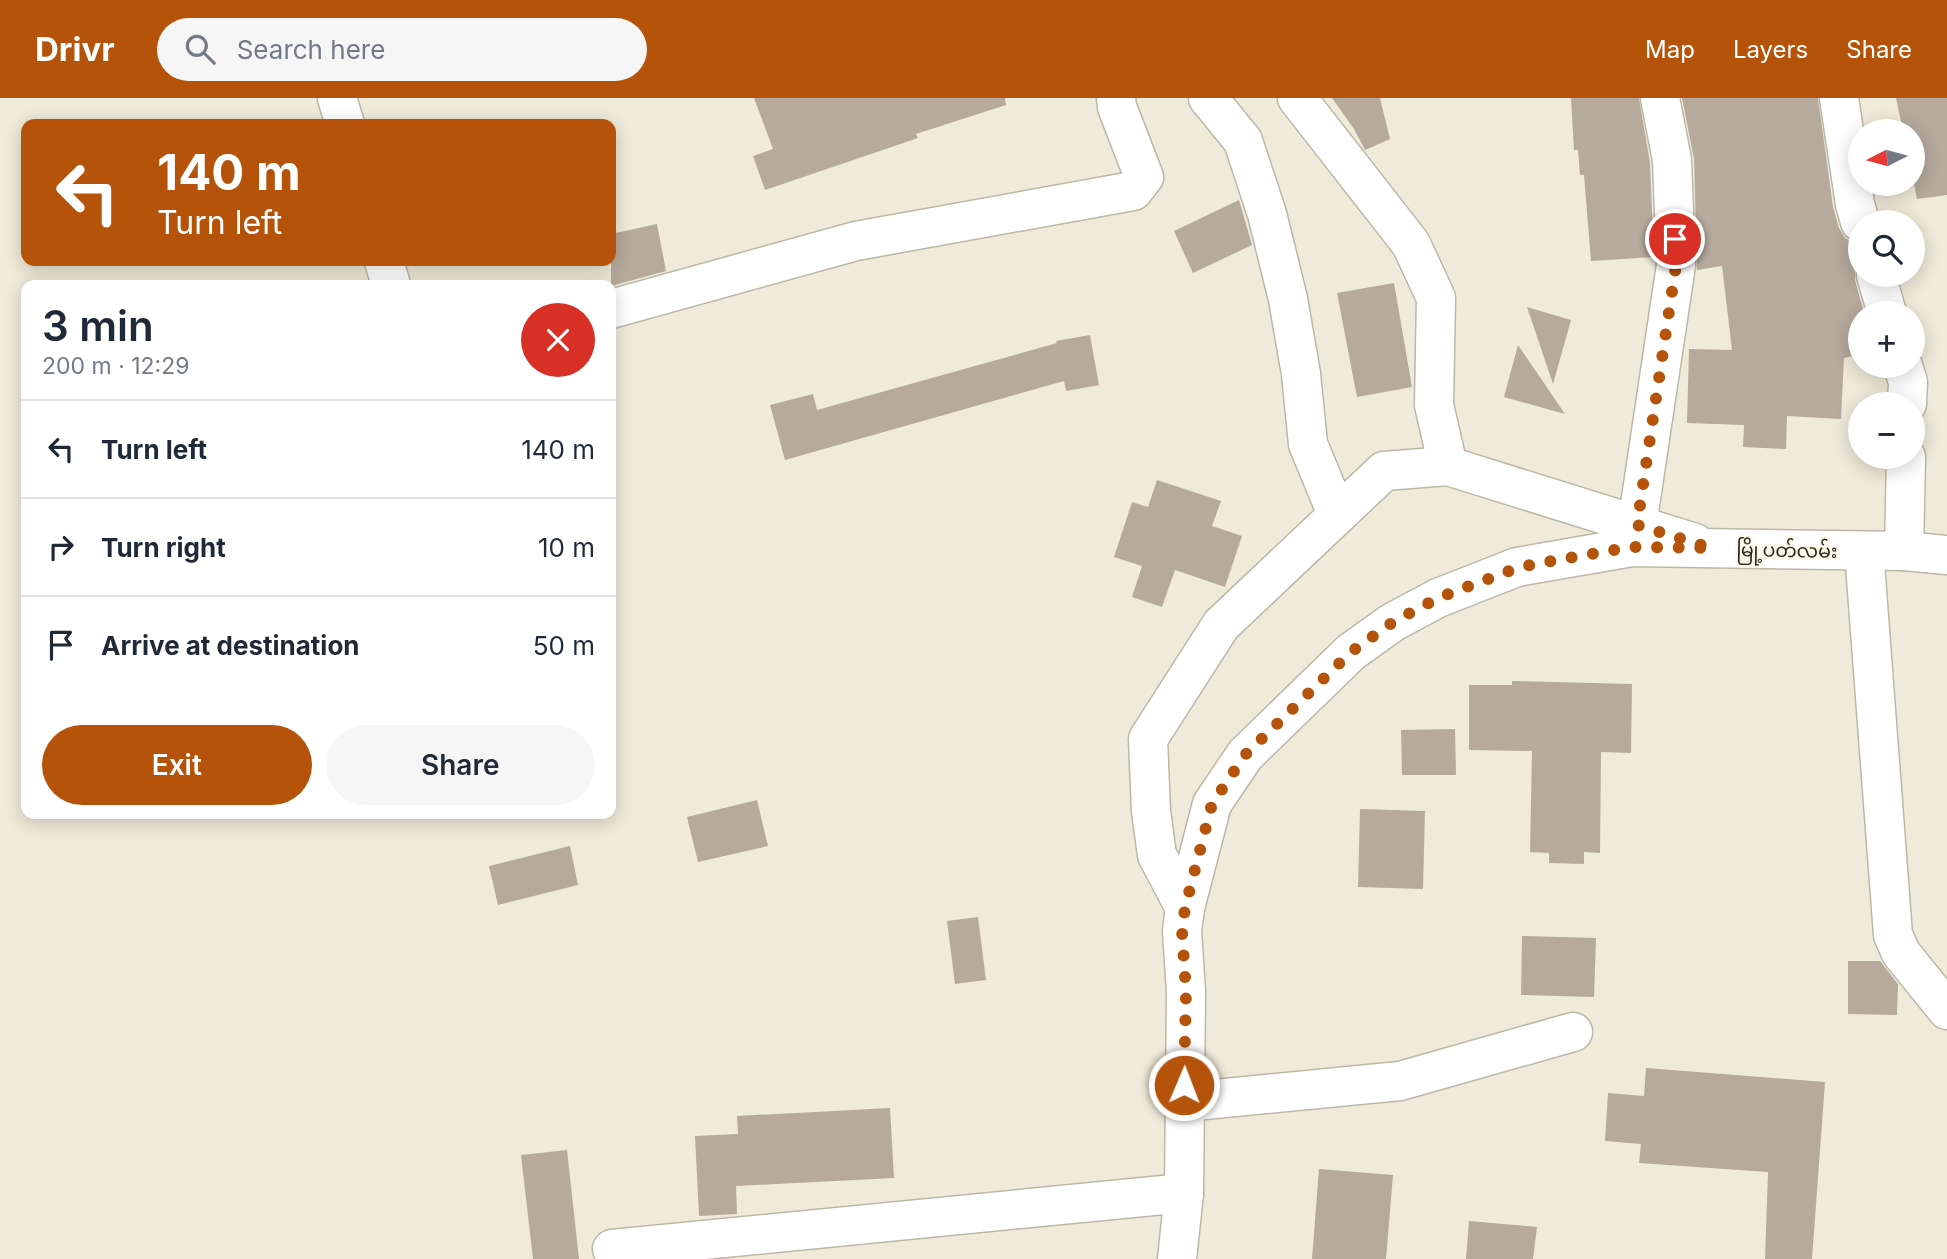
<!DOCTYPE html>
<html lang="en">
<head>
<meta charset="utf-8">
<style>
	:root { --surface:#fff; --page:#f6f6f7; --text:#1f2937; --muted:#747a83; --line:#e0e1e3; --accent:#b45309 }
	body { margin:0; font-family:Inter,"Noto Sans Myanmar",sans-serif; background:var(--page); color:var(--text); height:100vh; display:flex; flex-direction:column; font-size:26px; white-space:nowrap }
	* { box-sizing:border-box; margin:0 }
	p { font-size:23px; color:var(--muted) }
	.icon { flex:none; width:38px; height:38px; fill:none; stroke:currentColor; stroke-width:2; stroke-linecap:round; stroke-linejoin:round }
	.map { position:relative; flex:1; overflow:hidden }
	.details { position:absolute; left:21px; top:182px; width:595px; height:539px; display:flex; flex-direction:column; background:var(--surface); border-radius:14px; box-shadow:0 4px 18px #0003 }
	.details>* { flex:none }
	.guide { position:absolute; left:21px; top:21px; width:595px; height:147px; border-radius:14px; box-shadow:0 4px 18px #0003; background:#b45309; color:#fff; overflow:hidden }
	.needle { width:46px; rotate:264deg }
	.controls { position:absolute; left:1848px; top:21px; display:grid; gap:14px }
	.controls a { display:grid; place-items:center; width:77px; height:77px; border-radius:50%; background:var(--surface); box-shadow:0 4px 18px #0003; font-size:35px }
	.pin { position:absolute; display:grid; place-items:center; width:60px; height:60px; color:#fff; margin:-30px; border:4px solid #fff; border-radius:50%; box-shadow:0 2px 7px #0007 }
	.me { position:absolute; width:77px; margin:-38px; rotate:1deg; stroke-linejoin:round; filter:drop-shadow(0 0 5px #0008) }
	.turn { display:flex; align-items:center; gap:24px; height:147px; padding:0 21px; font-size:32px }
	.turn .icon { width:91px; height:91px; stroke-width:2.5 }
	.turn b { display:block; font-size:49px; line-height:60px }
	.round { display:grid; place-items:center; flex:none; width:74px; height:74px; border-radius:37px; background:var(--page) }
	.headline { display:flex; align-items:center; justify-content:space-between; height:119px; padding:0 21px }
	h1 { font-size:42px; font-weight:600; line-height:52px }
	.cta { display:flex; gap:14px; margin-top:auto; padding:14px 21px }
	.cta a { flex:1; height:80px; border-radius:42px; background:var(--accent); color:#fff; font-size:28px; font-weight:600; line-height:80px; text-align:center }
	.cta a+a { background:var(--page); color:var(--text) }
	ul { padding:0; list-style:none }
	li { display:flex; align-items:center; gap:21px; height:98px; padding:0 21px; border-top:2px solid var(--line) }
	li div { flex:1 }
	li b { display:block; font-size:26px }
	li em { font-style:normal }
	header { display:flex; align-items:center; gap:42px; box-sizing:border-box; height:98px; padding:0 35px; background:var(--accent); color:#fff }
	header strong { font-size:33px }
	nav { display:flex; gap:38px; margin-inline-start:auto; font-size:24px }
	.search { width:490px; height:63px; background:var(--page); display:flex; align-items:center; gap:18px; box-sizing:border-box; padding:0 24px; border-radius:38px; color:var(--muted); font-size:26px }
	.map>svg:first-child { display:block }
	.building { fill:#b6aa9d }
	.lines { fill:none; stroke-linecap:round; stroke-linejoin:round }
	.minor-casing { stroke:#bcb8a7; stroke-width:41 }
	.major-casing { stroke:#bcb8a7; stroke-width:41 }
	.minor { stroke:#fff; stroke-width:38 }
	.major { stroke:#fff; stroke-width:38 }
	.route { stroke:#b45309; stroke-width:12; stroke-dasharray:0 21.6 }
	.labels { text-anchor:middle; stroke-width:5; stroke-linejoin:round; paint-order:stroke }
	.street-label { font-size:19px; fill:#292721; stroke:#fcf8e6 }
</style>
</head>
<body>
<header>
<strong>Drivr</strong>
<div class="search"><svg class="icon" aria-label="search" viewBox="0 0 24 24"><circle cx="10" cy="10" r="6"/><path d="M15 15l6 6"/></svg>Search here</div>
<nav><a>Map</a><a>Layers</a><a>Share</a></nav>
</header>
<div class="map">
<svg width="1947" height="1161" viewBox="0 0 1947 1161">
	<rect width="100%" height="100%" fill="#efead9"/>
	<path class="building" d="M 754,0 L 1005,0 L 1006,7 L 916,36 L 918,40 L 765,92 L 753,58 L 773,51 Z
		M 1332,0 L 1380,0 L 1390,41 L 1365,52 L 1354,31 Z
		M 1571,0 L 1639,0 L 1650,65 L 1654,159 L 1591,163 L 1584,77 L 1580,77 L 1578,52 L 1574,52 Z
		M 1682,0 L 1818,0 L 1833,109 L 1839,130 L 1845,140 L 1854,145 L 1860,145 L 1860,162 L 1855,171 L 1855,182 L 1864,215 L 1860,215 L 1860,256 L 1844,260 L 1841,321 L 1787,318 L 1786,351 L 1743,349 L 1744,327 L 1687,325 L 1689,251 L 1732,252 L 1722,168 L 1697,172 L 1694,61 Z
		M 1896,0 L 1947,0 L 1947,97 L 1917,101 L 1913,81 L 1913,33 L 1903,33 Z
		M 1239,102 L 1252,147 L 1193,175 L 1174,133 Z
		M 657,126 L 666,173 L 611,188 L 611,136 Z
		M 1394,185 L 1412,289 L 1357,299 L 1337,195 Z
		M 1527,209 L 1571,222 L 1553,286 Z
		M 1090,237 L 1099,287 L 1066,293 L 1064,283 L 785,362 L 770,307 L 813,296 L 817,312 L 1057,245 L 1056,243 Z
		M 1518,247 L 1565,316 L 1504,299 Z
		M 1157,382 L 1221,403 L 1212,428 L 1242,438 L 1225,489 L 1175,472 L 1162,509 L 1132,499 L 1142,468 L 1114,459 L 1132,404 L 1148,409 Z
		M 1512,583 L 1632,586 L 1631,655 L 1601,654 L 1600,755 L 1584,754 L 1584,766 L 1549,765 L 1549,755 L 1530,754 L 1532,653 L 1469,652 L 1469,587 L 1512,587 Z
		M 1455,631 L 1456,677 L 1402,677 L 1401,632 Z
		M 757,702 L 768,748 L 698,764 L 687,719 Z
		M 1360,711 L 1425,713 L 1423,791 L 1358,789 Z
		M 570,748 L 578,787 L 498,807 L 489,768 Z
		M 978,819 L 986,882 L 955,886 L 947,823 Z
		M 1522,838 L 1596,840 L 1594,899 L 1521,897 Z
		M 1848,863 L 1880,863 L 1898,886 L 1897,917 L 1848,916 Z
		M 1646,970 L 1825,984 L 1812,1161 L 1765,1161 L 1768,1074 L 1639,1065 L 1641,1046 L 1605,1043 L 1608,995 L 1644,998 Z
		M 890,1010 L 894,1080 L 736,1088 L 737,1116 L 699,1118 L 695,1038 L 738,1036 L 737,1018 Z
		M 567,1052 L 579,1161 L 533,1161 L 521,1057 Z
		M 1319,1071 L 1393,1077 L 1386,1161 L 1312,1161 Z
		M 1469,1123 L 1537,1129 L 1533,1161 L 1466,1161 Z"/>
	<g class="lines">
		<defs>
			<path id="minor" d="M 337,0 L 345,26
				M 1208,0 L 1243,43 L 1267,116 L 1288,201 L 1301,276 L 1308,346 L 1337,416
				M 1297,0 L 1411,146 L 1436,200 L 1434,307 L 1448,368
				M 1839,0 L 1855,106 L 1860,124
				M 384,163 L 391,187
				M 1876,177 L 1887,215
				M 611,211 L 856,143 L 1133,93 L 1144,79 L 1117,9 L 1116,0
				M 1903,268 L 1908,284 L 1907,306
				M 1637,427 L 1676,167 L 1672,62 L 1660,0
				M 1864,453 L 1893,837 L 1901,855 L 1947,912
				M 1904,453 L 1906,359
				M 1185,810 L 1157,757 L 1151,713 L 1148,641 L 1221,527 L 1384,373 L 1448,368 L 1695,445
				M 1184,1004 L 1400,983 L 1573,934
				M 612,1151 L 1184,1095"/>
			<path id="major" d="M 1177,1161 L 1184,1095 L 1186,894 L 1182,833 L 1185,810 L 1212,706 L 1245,657 L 1351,554 L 1393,524 L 1438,500 L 1517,469 L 1632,449 L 1904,453 L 1947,457"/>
		</defs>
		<use href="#minor" class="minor-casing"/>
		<use href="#major" class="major-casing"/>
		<use href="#minor" class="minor"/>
		<use href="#major" class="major"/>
	</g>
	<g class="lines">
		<path class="route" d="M 1184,987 L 1186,894 L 1182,833 L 1185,810 L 1212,706 L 1245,657 L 1351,554 L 1393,524 L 1438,500 L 1517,470 L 1540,465 L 1632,449 L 1711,450 L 1637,427 L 1676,167 L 1675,141"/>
	</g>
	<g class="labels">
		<g class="street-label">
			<text transform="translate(1787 452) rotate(1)" y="7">မြို့ပတ်လမ်း</text>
		</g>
	</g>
</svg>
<div class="controls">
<a><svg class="needle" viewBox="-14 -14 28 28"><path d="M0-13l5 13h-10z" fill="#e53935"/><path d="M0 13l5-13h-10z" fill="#747a83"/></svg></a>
<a><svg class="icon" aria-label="search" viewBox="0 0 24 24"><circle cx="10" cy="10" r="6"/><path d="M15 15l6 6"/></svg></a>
<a>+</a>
<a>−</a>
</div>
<div class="pin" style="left:1675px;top:141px;background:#d93025"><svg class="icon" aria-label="arrive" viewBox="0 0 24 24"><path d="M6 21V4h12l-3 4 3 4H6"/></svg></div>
<svg class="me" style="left:1184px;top:987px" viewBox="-20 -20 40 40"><circle r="17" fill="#b45309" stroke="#fff" stroke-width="3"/><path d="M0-11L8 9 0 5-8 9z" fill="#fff"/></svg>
<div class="guide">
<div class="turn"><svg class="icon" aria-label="left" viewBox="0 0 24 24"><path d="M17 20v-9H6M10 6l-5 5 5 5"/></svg><div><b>140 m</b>Turn left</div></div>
</div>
<section class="details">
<div class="headline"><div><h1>3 min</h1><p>200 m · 12:29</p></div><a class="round" style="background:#d93025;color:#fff"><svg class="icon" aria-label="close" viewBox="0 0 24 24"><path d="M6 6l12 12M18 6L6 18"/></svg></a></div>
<ul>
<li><svg class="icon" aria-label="left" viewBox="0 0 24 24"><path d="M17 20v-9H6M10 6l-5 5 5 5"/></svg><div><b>Turn left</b></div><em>140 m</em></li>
<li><svg class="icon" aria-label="right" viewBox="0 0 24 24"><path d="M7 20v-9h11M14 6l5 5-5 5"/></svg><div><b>Turn right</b></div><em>10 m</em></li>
<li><svg class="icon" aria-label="arrive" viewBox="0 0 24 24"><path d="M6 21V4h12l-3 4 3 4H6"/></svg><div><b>Arrive at destination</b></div><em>50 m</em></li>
</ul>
<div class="cta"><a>Exit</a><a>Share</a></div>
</section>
</div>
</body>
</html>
